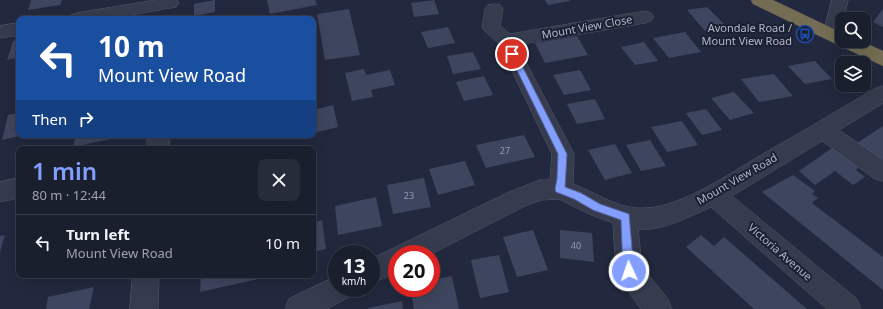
<!DOCTYPE html>
<html lang="en">
<head>
<meta charset="utf-8">
<style>
	:root { --surface:#1a1f2e; --page:#272c3a; --text:#f1f3f6; --muted:#9fa2aa; --line:#383d4a; --accent:#839efd }
	body { margin:0; font-family:"Noto Sans",sans-serif; background:var(--page); color:var(--text); height:100vh; display:flex; flex-direction:column; font-size:15px; white-space:nowrap }
	* { box-sizing:border-box; margin:0 }
	p { font-size:13px; color:var(--muted) }
	.icon { flex:none; width:22px; height:22px; fill:none; stroke:currentColor; stroke-width:2; stroke-linecap:round; stroke-linejoin:round }
	.map { position:relative; flex:1; overflow:hidden }
	.sheet { position:absolute; left:16px; top:146px; width:300px; height:132px; display:flex; flex-direction:column; background:var(--surface); border-radius:8px; box-shadow:0 4px 16px #0002,0 0 0 1px var(--line) }
	.sheet>* { flex:none }
	.hud { position:absolute; left:16px; top:16px; width:300px; height:122px; border-radius:8px; box-shadow:0 4px 16px #0002,0 0 0 1px var(--line); background:#1a4fa0; color:#fff; overflow:hidden }
	.controls { position:absolute; left:835px; top:12px; display:grid; gap:8px }
	.controls a { display:grid; place-items:center; width:36px; height:36px; border-radius:8px; background:var(--surface); box-shadow:0 4px 16px #0002,0 0 0 1px var(--line); font-size:20px }
	.speed { position:absolute; left:328px; top:245px; display:flex; gap:8px; font-size:20px; font-weight:700; text-align:center }
	.speed>* { display:grid; place-content:center; width:52px; height:52px; border-radius:50%; background:var(--surface); box-shadow:0 4px 16px #0002,0 0 0 1px var(--line); line-height:1 }
	.speed small { font-size:10px; font-weight:400 }
	.speed .limit { border:6px solid #d22; background:#fff; color:#111 }
	.pin { position:absolute; display:grid; place-items:center; width:34px; height:34px; color:#fff; margin:-17px; border:2px solid #fff; border-radius:50%; box-shadow:0 1px 4px #0007 }
	.me { position:absolute; width:44px; margin:-22px; rotate:357deg; stroke-linejoin:round; filter:drop-shadow(0 0 3px #0008) }
	.turn { display:flex; align-items:center; gap:14px; height:84px; padding:0 16px; font-size:18px }
	.turn .icon { width:52px; height:52px; stroke-width:2.5 }
	.turn b { display:block; font-size:28px; line-height:34px }
	.then { display:flex; align-items:center; height:38px; padding:0 16px; background:#0003; gap:8px; font-size:15px }
	.round { display:grid; place-items:center; flex:none; width:42px; height:42px; border-radius:8px; background:var(--page) }
	.headline { display:flex; align-items:center; justify-content:space-between; height:68px; padding:0 16px }
	h1 { font-size:24px; font-weight:600; line-height:30px; color:var(--accent) }
	ul { padding:0; list-style:none }
	li { display:flex; align-items:center; gap:12px; height:56px; padding:0 16px; border-top:1px solid var(--line) }
	li div { flex:1 }
	li b { display:block; font-size:15px }
	li em { font-style:normal }
	.map>svg:first-child { display:block }
	.building { fill:#3e455e }
	.lines { fill:none; stroke-linecap:round; stroke-linejoin:round }
	.minor-casing { stroke:#515769; stroke-width:1 }
	.highway-casing { stroke:#3e4456; stroke-width:1 }
	.minor { fill:#363c4e; fill-rule:evenodd }
	.highway { fill:#746d53; fill-rule:evenodd }
	.route { fill:#839efd; stroke:#5567a4 }
	.labels { text-anchor:middle; stroke-width:4; stroke-linejoin:round; paint-order:stroke }
	.number-label { font-size:9px; fill:#959aae }
	.street-label { font-size:11px; fill:#b2b7c9; stroke:#1b2133 }
	.poi-label { font-size:11px; fill:#b2b7c9; stroke:#1b2133; text-anchor:end }
</style>
</head>
<body>
<div class="map">
<svg width="883" height="309" viewBox="0 0 883 309">
	<rect width="100%" height="100%" fill="#22293e"/>
	<path class="building" d="M 31,0 L 62,0 L 60,5 L 28,10 Z
		M 215,0 L 215,12 L 194,16 L 194,4 Z
		M 267,0 L 315,0 L 317,5 L 270,14 Z
		M 434,0 L 439,14 L 414,17 L 411,3 Z
		M 545,0 L 570,0 L 570,1 L 548,5 Z
		M 707,7 L 726,26 L 705,31 L 687,10 Z
		M 349,9 L 360,55 L 325,60 L 317,14 Z
		M 883,9 L 883,27 L 873,22 Z
		M 260,16 L 260,19 L 240,19 L 240,18 Z
		M 448,27 L 455,43 L 428,48 L 421,32 Z
		M 685,32 L 701,52 L 669,58 L 653,38 Z
		M 577,36 L 588,55 L 545,63 L 535,43 Z
		M 19,40 L 19,57 L 7,60 L 13,41 Z
		M 644,42 L 658,61 L 635,65 L 621,47 Z
		M 473,52 L 481,69 L 453,74 L 447,56 Z
		M 815,61 L 832,79 L 805,84 L 788,66 Z
		M 364,69 L 366,75 L 390,70 L 395,85 L 371,90 L 373,97 L 352,101 L 345,73 Z
		M 580,70 L 591,90 L 564,95 L 553,75 Z
		M 774,74 L 793,96 L 759,102 L 741,79 Z
		M 484,76 L 493,95 L 464,101 L 456,82 Z
		M 734,92 L 754,113 L 730,120 L 711,98 Z
		M 595,99 L 605,119 L 577,124 L 567,104 Z
		M 333,105 L 338,127 L 313,133 L 313,110 Z
		M 706,109 L 722,130 L 702,135 L 686,113 Z
		M 19,113 L 19,136 L 2,140 L 8,115 Z
		M 682,121 L 698,145 L 667,152 L 651,127 Z
		M 883,126 L 883,166 L 854,145 Z
		M 76,135 L 116,135 L 115,138 L 73,147 Z
		M 524,135 L 535,157 L 486,168 L 476,145 Z
		M 650,140 L 666,166 L 641,171 L 626,145 Z
		M 615,144 L 632,173 L 605,180 L 588,150 Z
		M 832,148 L 859,167 L 856,170 L 865,177 L 853,185 L 835,171 L 815,185 L 799,171 Z
		M 465,161 L 475,185 L 438,195 L 429,169 Z
		M 793,175 L 815,191 L 812,194 L 818,198 L 812,203 L 883,257 L 883,290 L 762,192 Z
		M 424,178 L 431,207 L 393,214 L 387,185 Z
		M 376,197 L 382,226 L 338,235 L 335,206 Z
		M 322,220 L 326,249 L 313,252 L 313,223 Z
		M 533,230 L 548,270 L 517,277 L 503,237 Z
		M 560,230 L 592,233 L 594,262 L 560,258 Z
		M 5,235 L 0,252 L 0,236 Z
		M 701,235 L 714,246 L 724,237 L 807,309 L 754,309 L 686,247 Z
		M 499,255 L 509,292 L 480,298 L 471,260 Z
		M 201,275 L 258,275 L 258,279 L 200,292 Z
		M 452,276 L 459,309 L 414,309 L 410,288 L 431,288 L 431,280 Z
		M 94,287 L 89,309 L 46,309 L 48,297 Z
		M 402,301 L 403,309 L 368,309 L 368,308 Z"/>
	<g class="lines">
		<defs>
			<path id="minor" d="M 156,0 L 177,0 L 179,3 L 176,7 L 170,8 L 109,19 L 68,19 L 71,15 L 77,13 Z
				M 832,0 L 848,0 L 844,19 L 842,19 L 842,30 L 838,39 L 832,41 L 826,39 L 823,35 Z
				M 494,4 L 500,5 L 503,9 L 500,26 L 510,34 L 645,11 L 651,13 L 654,17 L 651,21 L 645,23 L 517,45 L 574,154 L 573,184 C 597,193 619,210 646,208 C 681,207 731,173 761,155 C 800,133 837,111 876,88 L 883,86 L 883,103 L 839,130 L 883,160 L 883,181 L 875,179 L 822,141 L 732,196 L 857,299 L 861,309 L 827,309 L 711,207 C 688,217 664,231 638,229 L 642,267 L 668,299 L 672,309 L 641,309 L 620,280 L 616,271 L 613,223 L 589,214 L 559,199 L 541,200 L 525,206 L 431,254 L 397,254 L 397,272 L 371,284 L 371,259 L 509,192 L 540,180 L 550,180 L 552,154 L 499,44 L 482,28 L 485,9 L 488,5 Z
				M 19,23 L 19,35 L 0,38 L 0,26 Z
				M 148,135 L 170,135 L 169,149 L 147,149 Z
				M 19,178 L 19,198 L 0,202 L 0,182 Z
				M 133,275 L 159,275 L 158,309 L 130,309 Z
				M 337,276 L 337,288 L 353,288 L 349,297 L 327,309 L 285,309 L 289,299 Z"/>
			<path id="highway" d="M 751,0 L 773,0 L 842,33 L 842,41 L 861,41 L 883,51 L 883,66 L 836,44 L 753,4 Z"/>
		</defs>
		<use href="#minor" class="minor-casing"/>
		<use href="#highway" class="highway-casing"/>
		<use href="#minor" class="minor"/>
		<use href="#highway" class="highway"/>
	</g>
	<path class="route" d="M 512,52 L 516,54 L 567,154 L 565,187 L 581,193 L 600,204 L 629,214 L 634,271 L 632,275 L 629,276 L 625,275 L 623,271 L 621,220 L 593,210 L 574,199 L 556,192 L 555,189 L 557,179 L 558,154 L 509,54 Z"/>
	<defs>
		<symbol id="bus-ring" viewBox="-11 -11 22 22"><circle r="9.5" fill="#1b2133" stroke="#1a4fb4" stroke-width="1.5"/><path d="M-5-6H5V4H4V6H2V4H-2V6H-4V4H-5ZM-3.5-4V0h7V-4ZM-3.5 1.2v1.5H-2V1.2ZM2 1.2v1.5H3.5V1.2Z" fill="#1a4fb4"/></symbol>
	</defs>
	<g fill-rule="evenodd">
		<use href="#bus-ring" x="795" y="24" width="20" height="20"/>
	</g>
	<g class="labels">
		<g class="number-label">
			<text x="505" y="154">27</text>
			<text x="409" y="199">23</text>
			<text x="576" y="249">40</text>
		</g>
		<g class="street-label">
			<text transform="translate(587 27) rotate(-10)" y="4">Mount View Close</text>
			<text transform="translate(737 179) rotate(-30)" y="4">Mount View Road</text>
			<text transform="translate(780 252) rotate(41)" y="4">Victoria Avenue</text>
		</g>
		<g class="poi-label">
			<text x="792" y="32">Avondale Road /<tspan x="792" dy="13">Mount View Road</tspan></text>
		</g>
	</g>
</svg>
<div class="controls">
<a><svg class="icon" aria-label="search" viewBox="0 0 24 24"><circle cx="10" cy="10" r="6"/><path d="M15 15l6 6"/></svg></a>
<a><svg class="icon" aria-label="layers" viewBox="0 0 24 24"><path d="M12 4l9 5-9 5-9-5zM3 14l9 5 9-5"/></svg></a>
</div>
<div class="speed"><div>13<small>km/h</small></div><div class="limit">20</div></div>
<div class="pin" style="left:512px;top:54px;background:#d93025"><svg class="icon" aria-label="arrive" viewBox="0 0 24 24"><path d="M6 21V4h12l-3 4 3 4H6"/></svg></div>
<svg class="me" style="left:629px;top:271px" viewBox="-20 -20 40 40"><circle r="17" fill="#839efd" stroke="#fff" stroke-width="3"/><path d="M0-11L8 9 0 5-8 9z" fill="#fff"/></svg>
<div class="hud">
<div class="turn"><svg class="icon" aria-label="left" viewBox="0 0 24 24"><path d="M17 20v-9H6M10 6l-5 5 5 5"/></svg><div><b>10 m</b>Mount View Road</div></div>
<div class="then">Then<svg class="icon" aria-label="right" viewBox="0 0 24 24"><path d="M7 20v-9h11M14 6l5 5-5 5"/></svg></div>
</div>
<section class="sheet">
<div class="headline"><div><h1>1 min</h1><p>80 m · 12:44</p></div><a class="round"><svg class="icon" aria-label="close" viewBox="0 0 24 24"><path d="M6 6l12 12M18 6L6 18"/></svg></a></div>
<ul>
<li><svg class="icon" aria-label="left" viewBox="0 0 24 24"><path d="M17 20v-9H6M10 6l-5 5 5 5"/></svg><div><b>Turn left</b><p>Mount View Road</p></div><em>10 m</em></li>
</ul>
</section>
</div>
</body>
</html>
